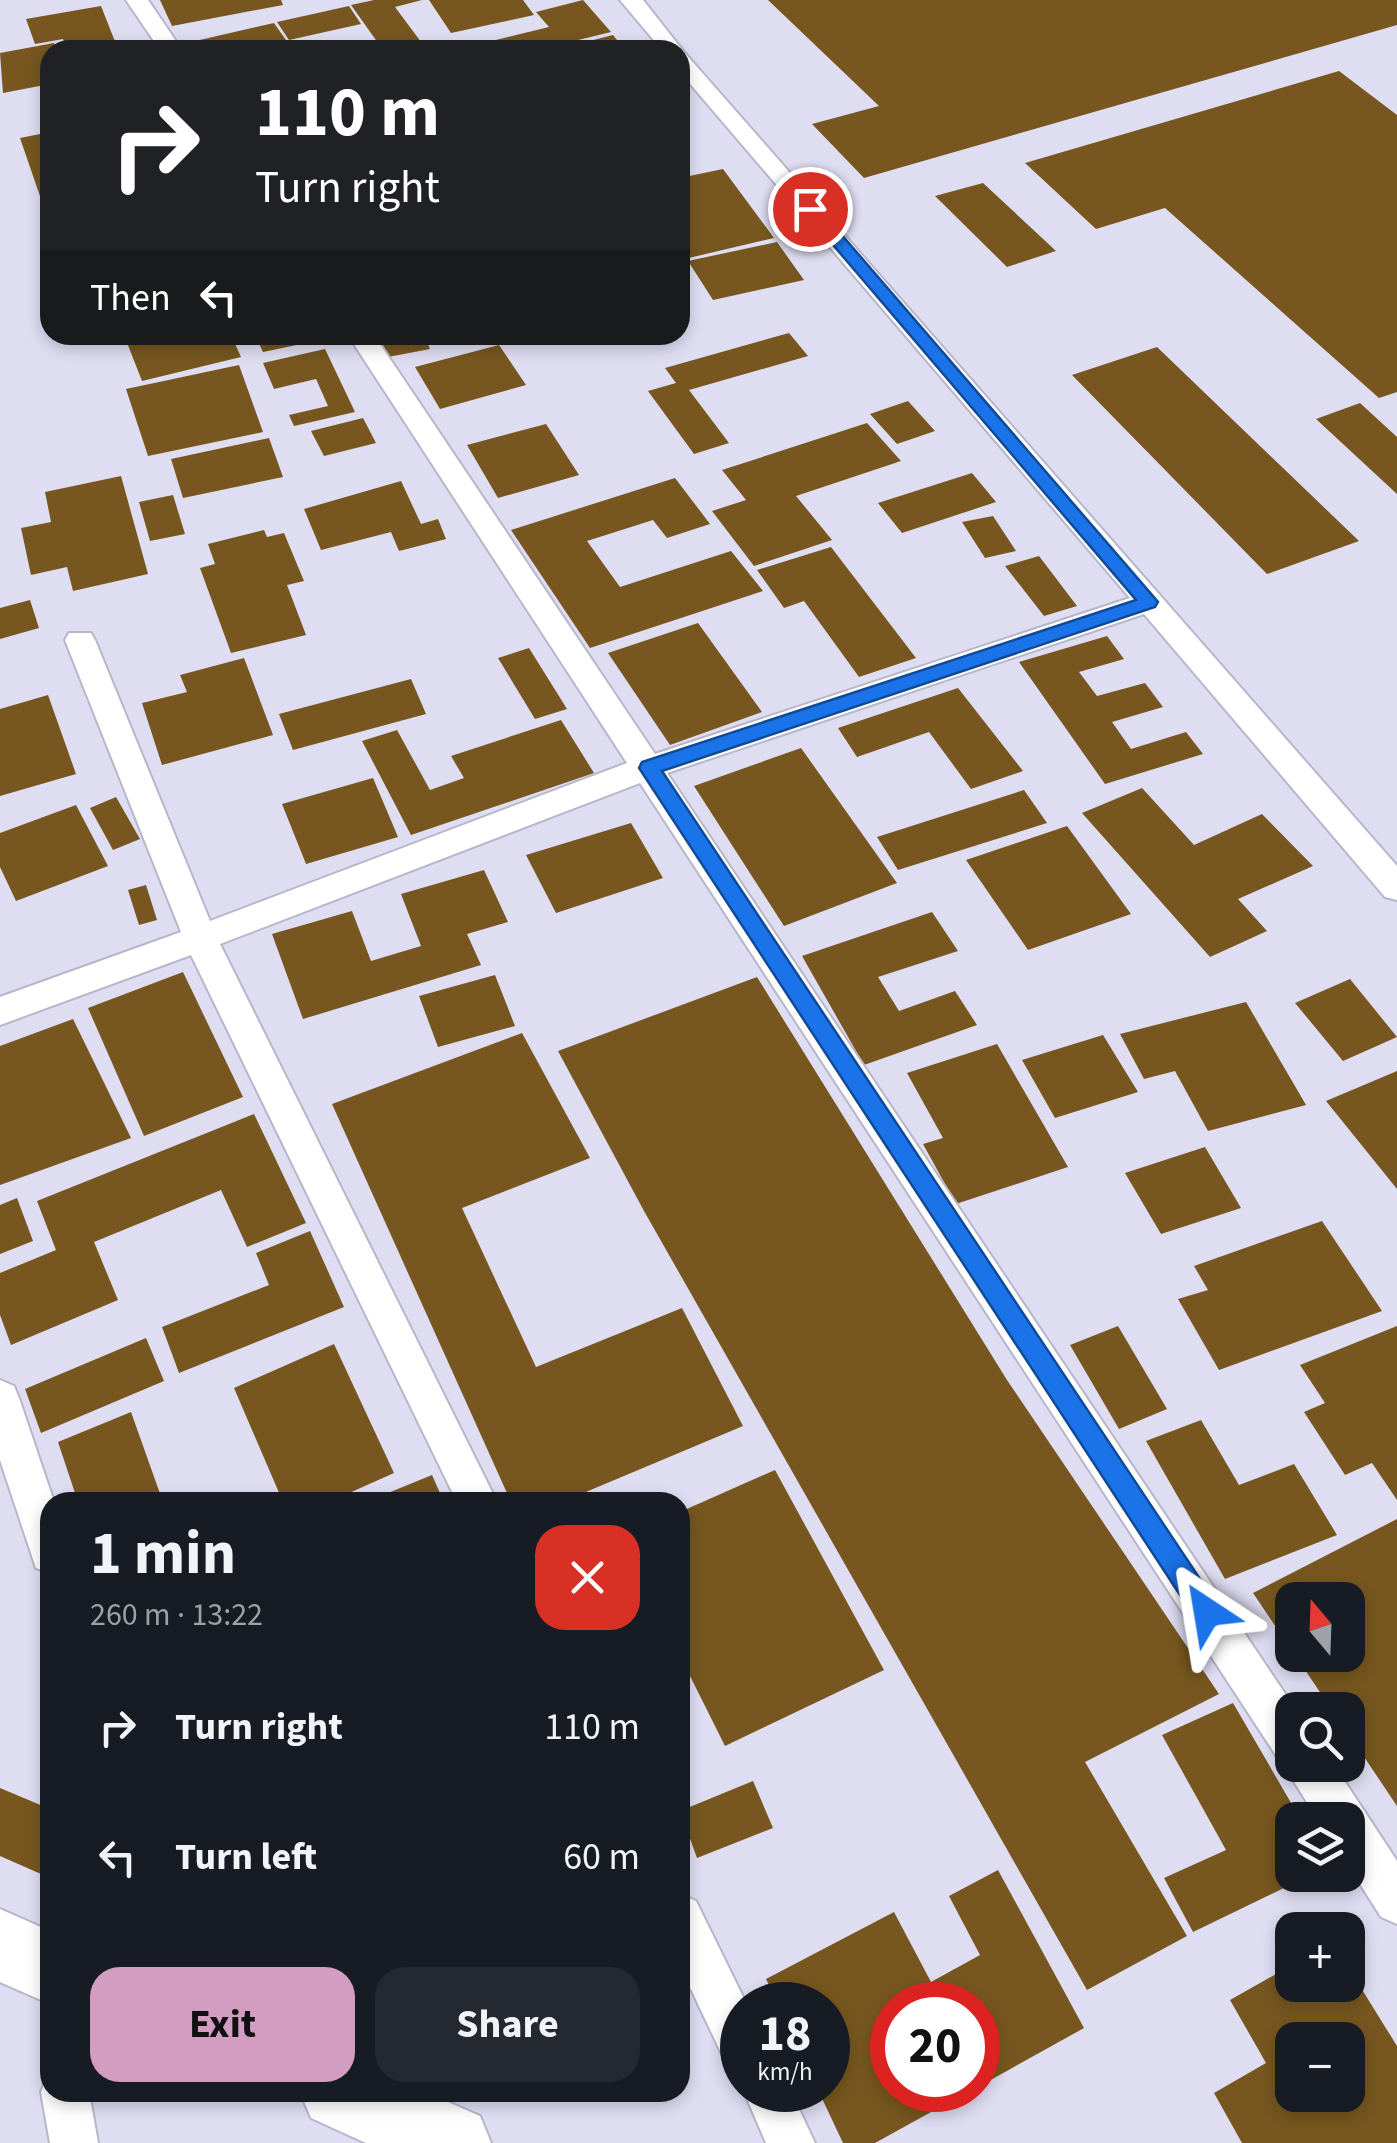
<!DOCTYPE html>
<html lang="en">
<head>
<meta charset="utf-8">
<style>
	:root { --surface:#171b24; --page:#242831; --text:#f1f3f6; --muted:#9ea1a6; --accent:#d39cc1 }
	body { margin:0; font-family:"Source Sans 3",sans-serif; background:var(--page); color:var(--text); height:100vh; display:flex; flex-direction:column; font-size:38px; white-space:nowrap }
	* { box-sizing:border-box; margin:0 }
	p { font-size:32px; color:var(--muted) }
	.icon { flex:none; width:55px; height:55px; fill:none; stroke:currentColor; stroke-width:2; stroke-linecap:round; stroke-linejoin:round }
	.map { position:relative; flex:1; overflow:hidden }
	.panel { position:absolute; left:40px; top:1492px; width:650px; height:610px; display:flex; flex-direction:column; background:var(--surface); border-radius:30px; box-shadow:0 5px 15px #0003 }
	.panel>* { flex:none }
	.hud { position:absolute; left:40px; top:40px; width:650px; height:305px; border-radius:30px; box-shadow:0 5px 15px #0003; background:#202124; color:#fff; overflow:hidden }
	.needle { width:65px; rotate:341deg }
	.controls { position:absolute; left:1275px; top:1582px; display:grid; gap:20px }
	.controls a { display:grid; place-items:center; width:90px; height:90px; border-radius:20px; background:var(--surface); box-shadow:0 5px 15px #0003; font-size:50px }
	.speed { position:absolute; left:720px; top:1982px; display:flex; gap:20px; font-size:50px; font-weight:700; text-align:center }
	.speed>* { display:grid; place-content:center; width:130px; height:130px; border-radius:50%; background:var(--surface); box-shadow:0 5px 15px #0003; line-height:1 }
	.speed small { font-size:25px; font-weight:400 }
	.speed .limit { border:15px solid #d22; background:#fff; color:#111 }
	.pin { position:absolute; display:grid; place-items:center; width:85px; height:85px; color:#fff; margin:-42px; border:5px solid #fff; border-radius:50%; box-shadow:0 2px 10px #0007 }
	.me { position:absolute; width:110px; margin:-55px; rotate:327deg; stroke-linejoin:round; filter:drop-shadow(0 0 8px #0008) }
	.turn { display:flex; align-items:center; gap:35px; height:210px; padding:0 50px; font-size:45px }
	.turn .icon { width:130px; height:130px; stroke-width:2.5 }
	.turn b { display:block; font-size:70px; line-height:85px }
	.then { display:flex; align-items:center; height:95px; padding:0 50px; background:#0003; gap:20px; font-size:38px }
	.round { display:grid; place-items:center; flex:none; width:105px; height:105px; border-radius:30px; background:var(--page) }
	.overview { display:flex; align-items:center; justify-content:space-between; height:170px; padding:0 50px }
	h1 { font-size:60px; font-weight:700; line-height:75px }
	.cta { display:flex; gap:20px; margin-top:auto; padding:20px 50px }
	.cta a { flex:1; height:115px; border-radius:30px; background:var(--accent); color:#111; font-size:40px; font-weight:700; line-height:115px; text-align:center }
	.cta a+a { background:var(--page); color:var(--text) }
	ul { padding:0; list-style:none }
	li { display:flex; align-items:center; gap:30px; height:130px; padding:0 50px }
	li div { flex:1 }
	li b { display:block; font-size:38px }
	li em { font-style:normal }
	.map>svg:first-child { display:block }
	.building { fill:#77571f; fill-rule:evenodd }
	.lines { fill:none; stroke-linecap:round; stroke-linejoin:round }
	.service-casing { stroke:#b8b6ca; stroke-width:4 }
	.minor-casing { stroke:#b8b6ca; stroke-width:4 }
	.service { fill:#fff; fill-rule:evenodd }
	.minor { fill:#fff; fill-rule:evenodd }
	.route { fill:#1a73e8; stroke:#114b97; stroke-width:2.5 }
</style>
</head>
<body>
<div class="map">
<svg width="1397" height="2143" viewBox="0 0 1397 2143">
	<rect width="100%" height="100%" fill="#dfddf2"/>
	<path class="building" d="M 160,0 L 281,0 L 283,5 L 172,26 Z
		M 374,0 L 422,0 L 395,7 L 427,50 L 383,50 L 351,5 Z
		M 429,0 L 523,0 L 534,15 L 451,33 Z
		M 583,0 L 611,32 L 537,50 L 455,50 L 549,27 L 536,12 Z
		M 768,0 L 1397,0 L 1397,25 L 864,178 L 812,124 L 879,106 Z
		M 101,6 L 116,44 L 67,50 L 63,39 L 35,44 L 26,19 Z
		M 349,6 L 361,24 L 289,40 L 277,22 Z
		M 274,23 L 293,50 L 196,50 L 191,42 Z
		M 613,35 L 625,50 L 558,50 L 558,49 Z
		M 54,43 L 57,50 L 50,50 L 50,84 L 3,93 L 0,53 Z
		M 1339,71 L 1397,115 L 1397,392 L 1379,398 L 1165,208 L 1096,229 L 1025,163 Z
		M 50,132 L 50,200 L 42,202 L 20,138 Z
		M 723,169 L 774,238 L 680,260 L 680,178 Z
		M 983,183 L 1056,251 L 1007,267 L 935,196 Z
		M 777,242 L 804,280 L 713,300 L 688,261 Z
		M 789,333 L 808,356 L 689,390 L 729,443 L 694,454 L 648,391 L 676,383 L 665,368 Z
		M 124,335 L 231,335 L 241,357 L 142,381 Z
		M 255,335 L 308,335 L 311,342 L 263,352 Z
		M 379,335 L 424,335 L 430,349 L 388,357 Z
		M 499,345 L 526,385 L 440,409 L 415,367 Z
		M 1157,347 L 1359,541 L 1267,574 L 1072,375 Z
		M 325,349 L 355,412 L 294,426 L 289,415 L 328,406 L 316,379 L 274,389 L 263,363 Z
		M 239,365 L 263,432 L 148,456 L 126,389 Z
		M 908,401 L 935,431 L 897,444 L 870,414 Z
		M 1360,403 L 1397,437 L 1397,494 L 1316,419 Z
		M 363,418 L 376,443 L 324,456 L 311,431 Z
		M 867,423 L 901,461 L 796,496 L 832,540 L 754,566 L 712,511 L 746,500 L 722,470 Z
		M 546,424 L 579,475 L 498,498 L 467,445 Z
		M 269,438 L 283,477 L 183,498 L 171,459 Z
		M 972,473 L 996,502 L 902,533 L 878,503 Z
		M 121,476 L 148,574 L 73,591 L 67,567 L 31,575 L 21,528 L 51,522 L 45,492 Z
		M 675,478 L 710,524 L 667,538 L 653,520 L 587,541 L 620,587 L 731,551 L 763,591 L 590,648 L 511,530 Z
		M 401,481 L 421,524 L 438,519 L 446,539 L 399,551 L 391,532 L 321,550 L 304,509 Z
		M 173,495 L 185,534 L 150,541 L 139,502 Z
		M 993,516 L 1016,551 L 985,558 L 962,522 Z
		M 264,530 L 267,537 L 284,533 L 304,581 L 287,585 L 306,635 L 231,653 L 200,568 L 215,564 L 208,544 Z
		M 831,547 L 916,658 L 859,677 L 804,601 L 784,608 L 757,570 Z
		M 1039,556 L 1077,606 L 1044,616 L 1005,566 Z
		M 30,600 L 39,628 L 0,639 L 0,608 Z
		M 698,623 L 762,712 L 670,745 L 608,653 Z
		M 1107,636 L 1124,659 L 1079,672 L 1097,696 L 1145,683 L 1163,707 L 1112,722 L 1131,749 L 1186,732 L 1203,754 L 1105,784 L 1019,662 Z
		M 529,648 L 567,709 L 535,719 L 498,658 Z
		M 244,658 L 273,735 L 162,765 L 142,703 L 187,692 L 180,675 Z
		M 411,679 L 426,714 L 293,750 L 279,714 Z
		M 958,688 L 1023,771 L 971,789 L 929,732 L 857,757 L 838,728 Z
		M 48,695 L 76,774 L 0,796 L 0,709 Z
		M 561,720 L 594,773 L 411,835 L 362,741 L 397,730 L 430,790 L 464,778 L 451,756 Z
		M 801,748 L 897,883 L 784,926 L 694,786 Z
		M 373,778 L 398,837 L 306,864 L 282,804 Z
		M 1142,788 L 1194,845 L 1262,814 L 1313,866 L 1238,899 L 1267,931 L 1210,957 L 1082,813 Z
		M 1024,790 L 1047,823 L 898,870 L 877,837 Z
		M 116,797 L 140,839 L 113,850 L 90,808 Z
		M 76,805 L 108,866 L 16,901 L 0,867 L 0,833 Z
		M 631,823 L 663,878 L 556,913 L 526,855 Z
		M 1067,826 L 1131,914 L 1028,950 L 966,860 Z
		M 484,870 L 508,922 L 467,934 L 481,965 L 303,1019 L 272,934 L 352,911 L 371,961 L 421,946 L 401,894 Z
		M 146,885 L 157,920 L 139,925 L 128,890 Z
		M 932,912 L 958,951 L 878,977 L 899,1011 L 955,991 L 977,1025 L 864,1065 L 802,956 Z
		M 183,972 L 243,1097 L 144,1136 L 88,1008 Z
		M 495,975 L 515,1026 L 438,1047 L 419,996 Z
		M 757,977 L 1007,1380 L 1219,1694 L 1085,1762 L 1187,1936 L 1087,1990 L 644,1211 L 558,1051 Z
		M 1350,979 L 1397,1037 L 1343,1061 L 1295,1003 Z
		M 1246,1002 L 1306,1105 L 1208,1131 L 1175,1071 L 1144,1079 L 1120,1034 Z
		M 73,1019 L 131,1138 L 0,1185 L 0,1046 Z
		M 522,1033 L 590,1158 L 462,1208 L 536,1367 L 682,1308 L 743,1426 L 562,1502 L 511,1502 L 332,1104 Z
		M 1103,1035 L 1138,1092 L 1055,1118 L 1022,1060 Z
		M 997,1044 L 1068,1167 L 956,1204 L 923,1144 L 943,1138 L 907,1073 Z
		M 1397,1071 L 1397,1189 L 1326,1101 Z
		M 254,1114 L 306,1223 L 247,1247 L 221,1190 L 94,1242 L 118,1300 L 11,1345 L 0,1315 L 0,1273 L 56,1250 L 37,1201 Z
		M 1205,1147 L 1241,1208 L 1161,1234 L 1125,1173 Z
		M 17,1198 L 33,1241 L 0,1254 L 0,1205 Z
		M 1322,1221 L 1382,1311 L 1219,1370 L 1178,1299 L 1208,1290 L 1194,1266 Z
		M 310,1231 L 344,1307 L 179,1373 L 162,1327 L 269,1285 L 256,1253 Z
		M 1118,1326 L 1167,1409 L 1119,1429 L 1070,1345 Z
		M 1397,1326 L 1397,1500 L 1372,1463 L 1345,1475 L 1304,1412 L 1325,1403 L 1300,1365 Z
		M 146,1338 L 164,1381 L 41,1433 L 25,1389 Z
		M 334,1344 L 394,1473 L 329,1502 L 283,1502 L 234,1388 Z
		M 131,1412 L 163,1502 L 78,1502 L 58,1442 Z
		M 1201,1420 L 1239,1485 L 1294,1464 L 1337,1535 L 1225,1579 L 1146,1441 Z
		M 775,1470 L 884,1670 L 725,1746 L 680,1656 L 680,1512 Z
		M 432,1475 L 444,1502 L 366,1502 Z
		M 1397,1519 L 1397,1806 L 1348,1733 L 1348,1710 L 1332,1710 L 1295,1655 L 1348,1655 L 1348,1600 L 1292,1600 L 1292,1651 L 1253,1593 Z
		M 1233,1703 L 1301,1820 L 1292,1820 L 1292,1875 L 1311,1875 L 1193,1932 L 1164,1878 L 1226,1850 L 1162,1735 Z
		M 753,1781 L 773,1828 L 697,1858 L 680,1811 Z
		M 0,1788 L 50,1809 L 50,1878 L 0,1856 Z
		M 998,1870 L 1084,2028 L 978,2087 L 978,2005 L 892,2005 L 892,2090 L 971,2090 L 875,2143 L 843,2143 L 818,2090 L 828,2090 L 828,2005 L 778,2005 L 766,1979 L 894,1912 L 931,1982 L 980,1955 L 949,1896 Z
		M 1292,1965 L 1292,1985 L 1348,1985 L 1348,1967 L 1397,2046 L 1397,2143 L 1242,2143 L 1214,2093 L 1266,2063 L 1230,2000 ZM 1292,2040 L 1348,2040 L 1348,2095 L 1292,2095 Z"/>
	<g class="lines">
		<defs>
			<path id="service" d="M 126,0 L 148,0 L 182,50 L 160,50 Z
				M 620,0 L 643,0 L 684,52 L 1397,866 L 1397,900 L 1385,897 L 1144,614 L 667,773 L 1296,1710 L 1292,1710 L 1292,1765 L 1334,1765 L 1397,1861 L 1397,1924 L 1381,1917 L 1348,1865 L 1348,1820 L 1318,1820 L 1293,1780 L 1288,1762 L 1277,1757 L 640,783 L 220,944 L 497,1502 L 457,1502 L 191,955 L 0,1025 L 0,997 L 181,932 L 65,640 L 69,633 L 91,633 L 95,640 L 210,921 L 627,763 L 348,335 L 374,335 L 655,754 L 1130,598 L 680,72 L 680,50 L 662,50 Z
				M 0,1380 L 14,1386 L 19,1398 L 54,1502 L 50,1502 L 50,1573 L 36,1568 L 0,1460 Z
				M 680,1894 L 696,1901 L 747,2005 L 742,2005 L 742,2067 L 725,2061 L 680,1966 Z
				M 48,2075 L 50,2092 L 89,2092 L 98,2143 L 50,2143 L 41,2092 Z
				M 742,2087 L 790,2090 L 815,2143 L 766,2143 Z"/>
			<path id="minor" d="M 0,1909 L 50,1931 L 50,2004 L 0,1982 Z
				M 300,2092 L 425,2092 L 480,2116 L 491,2143 L 366,2143 L 311,2118 Z"/>
		</defs>
		<use href="#service" class="service-casing"/>
		<use href="#minor" class="minor-casing"/>
		<use href="#service" class="service"/>
		<use href="#minor" class="minor"/>
	</g>
	<path class="route" d="M 805,205 L 816,205 L 1158,602 L 1155,607 L 662,771 L 1216,1603 L 1220,1612 L 1216,1621 L 1207,1625 L 1197,1621 L 639,768 L 642,762 L 1136,600 L 805,212 Z"/>
</svg>
<div class="controls">
<a><svg class="needle" viewBox="-14 -14 28 28"><path d="M0-13l5 13h-10z" fill="#e53935"/><path d="M0 13l5-13h-10z" fill="#9ea1a6"/></svg></a>
<a><svg class="icon" aria-label="search" viewBox="0 0 24 24"><circle cx="10" cy="10" r="6"/><path d="M15 15l6 6"/></svg></a>
<a><svg class="icon" aria-label="layers" viewBox="0 0 24 24"><path d="M12 4l9 5-9 5-9-5zM3 14l9 5 9-5"/></svg></a>
<a>+</a>
<a>−</a>
</div>
<div class="speed"><div>18<small>km/h</small></div><div class="limit">20</div></div>
<div class="pin" style="left:810px;top:209px;background:#d93025"><svg class="icon" aria-label="arrive" viewBox="0 0 24 24"><path d="M6 21V4h12l-3 4 3 4H6"/></svg></div>
<svg class="me" style="left:1207px;top:1612px" viewBox="-20 -20 40 40"><path d="M0-17L14 15 0 8-14 15z" fill="#1a73e8" stroke="#fff" stroke-width="4"/></svg>
<div class="hud">
<div class="turn"><svg class="icon" aria-label="right" viewBox="0 0 24 24"><path d="M7 20v-9h11M14 6l5 5-5 5"/></svg><div><b>110 m</b>Turn right</div></div>
<div class="then">Then<svg class="icon" aria-label="left" viewBox="0 0 24 24"><path d="M17 20v-9H6M10 6l-5 5 5 5"/></svg></div>
</div>
<section class="panel">
<div class="overview"><div><h1>1 min</h1><p>260 m · 13:22</p></div><a class="round" style="background:#d93025;color:#fff"><svg class="icon" aria-label="close" viewBox="0 0 24 24"><path d="M6 6l12 12M18 6L6 18"/></svg></a></div>
<ul>
<li><svg class="icon" aria-label="right" viewBox="0 0 24 24"><path d="M7 20v-9h11M14 6l5 5-5 5"/></svg><div><b>Turn right</b></div><em>110 m</em></li>
<li><svg class="icon" aria-label="left" viewBox="0 0 24 24"><path d="M17 20v-9H6M10 6l-5 5 5 5"/></svg><div><b>Turn left</b></div><em>60 m</em></li>
</ul>
<div class="cta"><a>Exit</a><a>Share</a></div>
</section>
</div>
</body>
</html>
